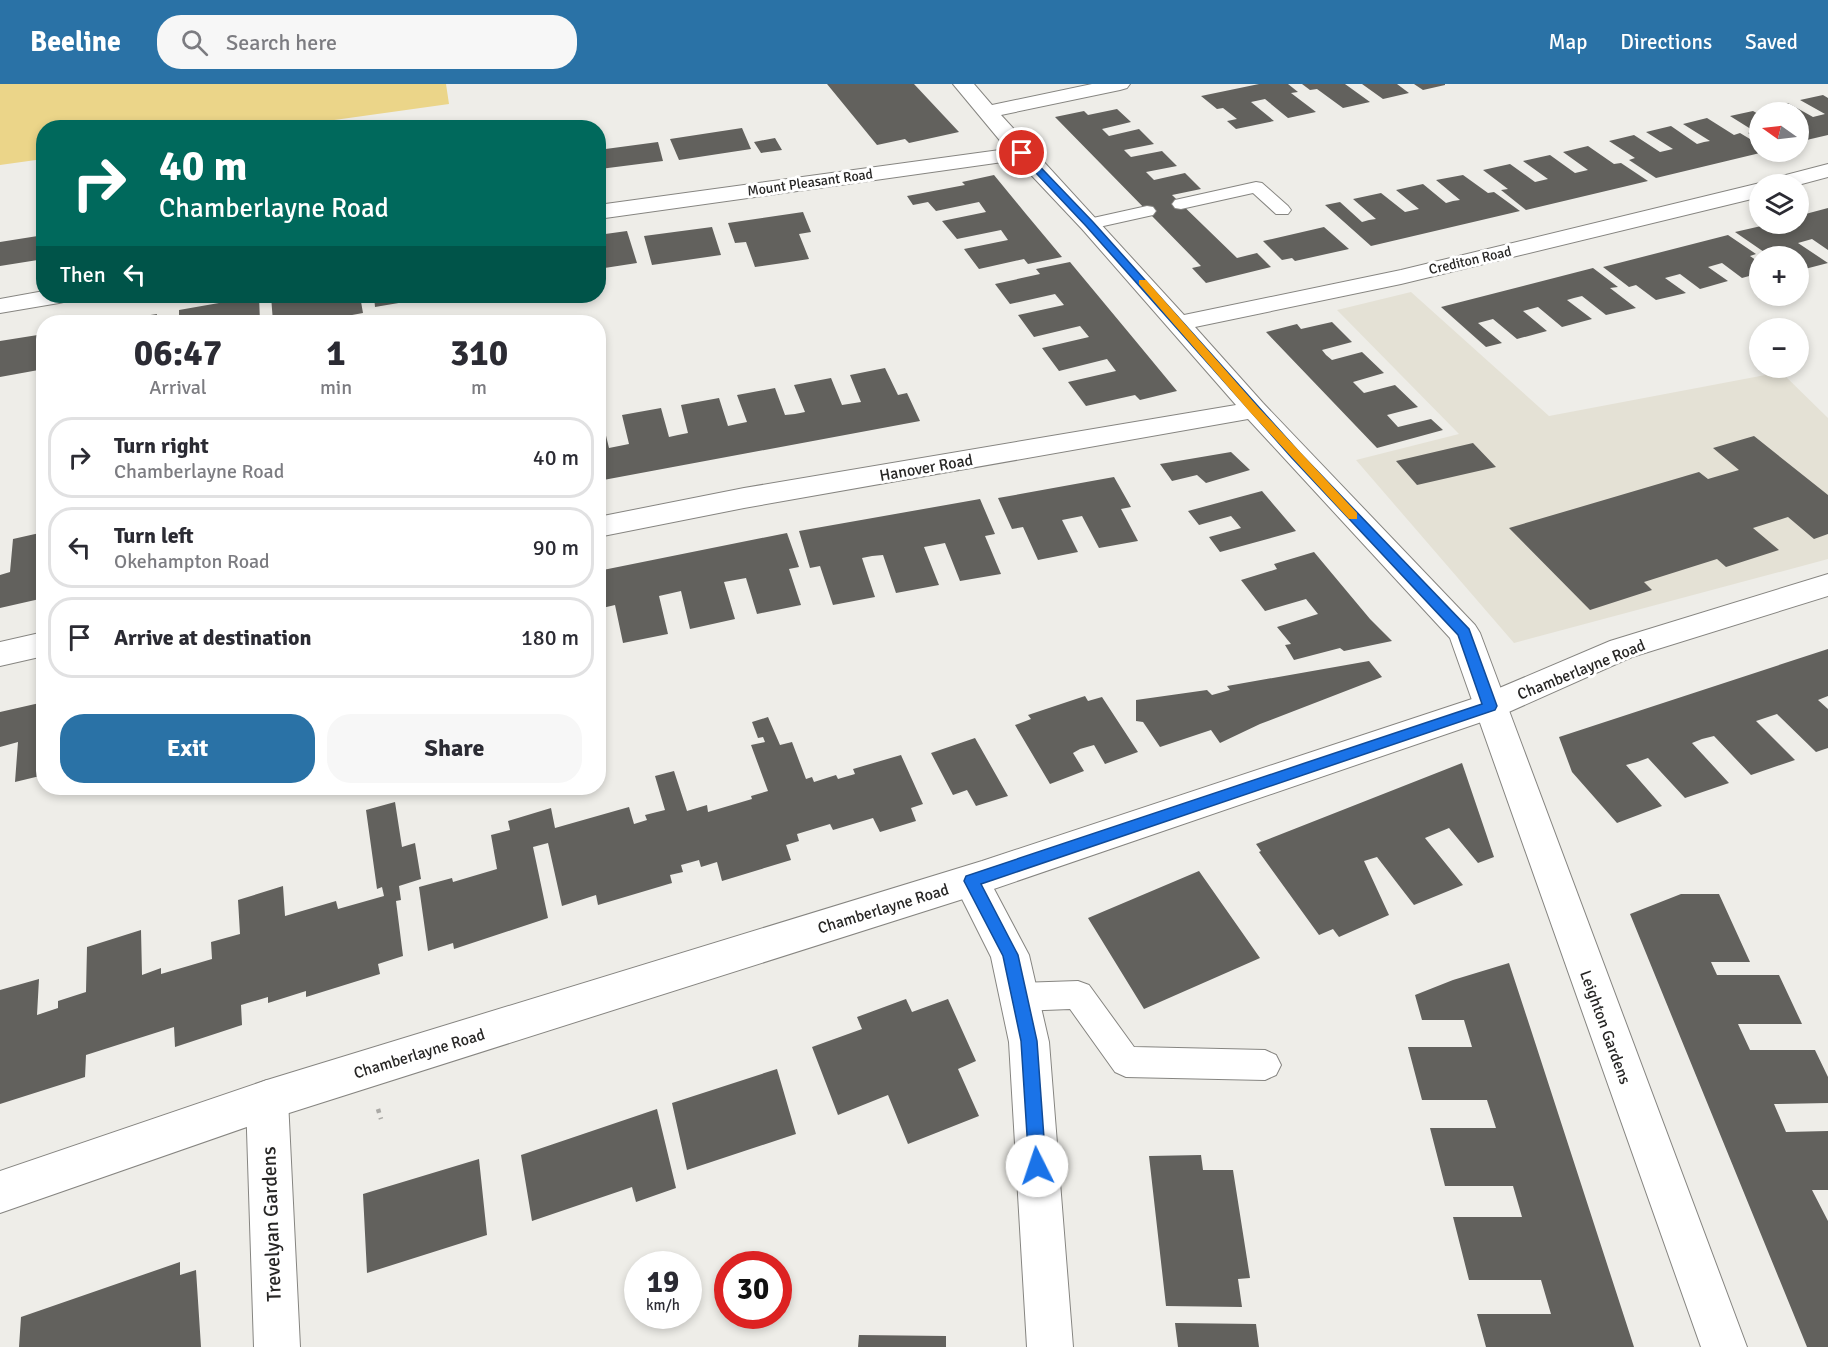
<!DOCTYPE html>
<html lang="en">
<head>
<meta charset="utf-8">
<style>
	:root { --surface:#fff; --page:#f7f7f7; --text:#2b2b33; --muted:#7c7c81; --line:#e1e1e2; --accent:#2a72a6 }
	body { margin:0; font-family:Signika,sans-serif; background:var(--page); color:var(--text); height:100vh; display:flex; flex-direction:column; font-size:22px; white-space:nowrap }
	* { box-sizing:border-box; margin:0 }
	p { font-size:20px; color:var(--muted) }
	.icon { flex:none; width:33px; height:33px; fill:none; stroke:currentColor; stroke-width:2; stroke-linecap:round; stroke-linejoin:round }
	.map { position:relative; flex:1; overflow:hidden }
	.drawer { position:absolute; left:36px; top:231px; width:570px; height:480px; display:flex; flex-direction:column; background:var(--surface); border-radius:24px; box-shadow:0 3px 9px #0003 }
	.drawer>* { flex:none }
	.hud { position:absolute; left:36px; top:36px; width:570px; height:183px; border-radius:24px; box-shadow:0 3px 9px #0003; background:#00695c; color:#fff; overflow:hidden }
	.needle { width:39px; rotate:284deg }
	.controls { position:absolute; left:1749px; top:18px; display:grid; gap:12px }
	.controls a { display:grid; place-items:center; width:60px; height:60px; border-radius:50%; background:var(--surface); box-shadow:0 3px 9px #0003; font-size:30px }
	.speed { position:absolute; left:624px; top:1167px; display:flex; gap:12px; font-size:30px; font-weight:700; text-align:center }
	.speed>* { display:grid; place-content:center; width:78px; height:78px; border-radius:50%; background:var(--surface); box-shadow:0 3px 9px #0003; line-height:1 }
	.speed small { font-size:15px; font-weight:400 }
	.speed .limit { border:9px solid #d22; background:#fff; color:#111 }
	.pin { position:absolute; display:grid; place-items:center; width:51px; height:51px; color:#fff; margin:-26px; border:3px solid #fff; border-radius:50%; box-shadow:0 2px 6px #0007 }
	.me { position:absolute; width:66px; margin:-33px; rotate:356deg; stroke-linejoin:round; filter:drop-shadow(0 0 4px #0008) }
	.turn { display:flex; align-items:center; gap:21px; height:126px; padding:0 24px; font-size:27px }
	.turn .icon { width:78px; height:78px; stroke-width:2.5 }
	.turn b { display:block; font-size:42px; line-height:51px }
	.then { display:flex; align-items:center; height:57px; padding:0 24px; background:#0003; gap:12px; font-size:22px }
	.eta { display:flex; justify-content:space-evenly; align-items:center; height:102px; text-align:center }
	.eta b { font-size:36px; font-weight:700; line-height:42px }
	.primary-button { display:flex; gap:12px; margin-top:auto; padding:12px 24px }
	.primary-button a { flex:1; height:69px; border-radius:24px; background:var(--accent); color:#fff; font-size:24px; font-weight:700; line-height:69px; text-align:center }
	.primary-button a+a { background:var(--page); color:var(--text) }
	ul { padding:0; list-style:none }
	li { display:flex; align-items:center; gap:18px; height:81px; margin:0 12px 9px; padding:0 12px; border:3px solid var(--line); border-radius:24px }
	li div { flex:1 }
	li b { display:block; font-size:22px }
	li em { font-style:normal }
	header { display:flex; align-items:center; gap:36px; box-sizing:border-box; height:84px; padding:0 30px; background:var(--accent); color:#fff }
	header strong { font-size:28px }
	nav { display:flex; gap:33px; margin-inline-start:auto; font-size:21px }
	.search { width:420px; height:54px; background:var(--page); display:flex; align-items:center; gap:15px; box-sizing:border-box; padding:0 21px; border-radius:24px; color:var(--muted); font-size:22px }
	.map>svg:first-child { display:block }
	.built { fill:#e4e1d5 }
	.green { fill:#ebd589 }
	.building { fill:#62615d }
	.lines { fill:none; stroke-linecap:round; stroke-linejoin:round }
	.service-casing { stroke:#868581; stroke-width:2 }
	.minor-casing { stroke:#868581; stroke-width:2 }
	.tertiary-casing { stroke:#868581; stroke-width:2 }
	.path { stroke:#abaaa6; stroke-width:4.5; stroke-dasharray:4 5; stroke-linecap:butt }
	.service { fill:#fff; fill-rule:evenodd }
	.minor { fill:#fff; fill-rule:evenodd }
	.tertiary { fill:#fff; fill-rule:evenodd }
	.route { fill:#1a73e8; stroke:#114b97; stroke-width:1.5 }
	.slow { fill:#f59e0b }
	.labels { text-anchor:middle; stroke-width:6; stroke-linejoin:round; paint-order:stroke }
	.far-street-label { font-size:14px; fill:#272625; stroke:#fff }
	.street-label { font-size:16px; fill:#272625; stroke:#fff }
	.near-street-label { font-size:20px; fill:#272625; stroke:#fff }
</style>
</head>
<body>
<header>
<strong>Beeline</strong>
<div class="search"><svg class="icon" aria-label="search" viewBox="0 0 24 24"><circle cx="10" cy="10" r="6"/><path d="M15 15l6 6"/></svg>Search here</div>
<nav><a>Map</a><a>Directions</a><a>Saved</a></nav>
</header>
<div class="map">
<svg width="1828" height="1263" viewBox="0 0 1828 1263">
	<rect width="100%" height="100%" fill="#eeede8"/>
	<path class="built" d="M 1411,208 L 1549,332 L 1781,288 L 1828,334 L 1828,475 L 1514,559 L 1356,376 L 1459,350 L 1337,226 Z"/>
	<path class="green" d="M 0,0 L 446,0 L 449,20 L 277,44 L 44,44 L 43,75 L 0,81 Z"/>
	<path class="building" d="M 827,0 L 914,0 L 959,48 L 909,59 L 905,55 L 877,61 Z
		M 1259,0 L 1288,0 L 1298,8 L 1291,9 L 1316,28 L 1288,34 L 1265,15 L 1251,18 L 1274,37 L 1236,45 L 1227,37 L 1237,35 L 1223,24 L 1217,25 L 1201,12 Z
		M 1302,0 L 1345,0 L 1370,18 L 1343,24 L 1317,5 L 1310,6 Z
		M 1362,0 L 1397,0 L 1409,9 L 1383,15 Z
		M 1414,0 L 1445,0 L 1445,1 L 1423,6 Z
		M 1823,11 L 1828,14 L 1828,51 L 1798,58 L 1798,28 L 1772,28 L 1765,24 L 1788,19 L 1813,33 L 1825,30 L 1800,16 Z
		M 1117,25 L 1131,38 L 1102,45 L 1109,52 L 1139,45 L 1154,60 L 1124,66 L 1131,73 L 1162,67 L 1177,82 L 1146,88 L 1154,96 L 1185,89 L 1201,105 L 1172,111 L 1237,174 L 1257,169 L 1271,183 L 1206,199 L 1192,184 L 1201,182 L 1055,33 L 1084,27 L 1088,31 Z
		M 1753,27 L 1760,31 L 1760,56 L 1748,49 L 1754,47 L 1730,32 Z
		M 1707,34 L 1734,51 L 1740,49 L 1760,61 L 1760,69 L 1656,94 L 1629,76 L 1635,74 L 1609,57 L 1634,51 L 1660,68 L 1673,65 L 1646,48 L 1671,42 L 1697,60 L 1704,58 L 1710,57 L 1683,40 Z
		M 742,44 L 751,65 L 679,76 L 670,55 Z
		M 775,54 L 782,66 L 761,69 L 754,58 Z
		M 658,58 L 663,77 L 600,85 L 598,66 Z
		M 1588,62 L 1614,80 L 1621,79 L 1648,97 L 1526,126 L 1501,106 L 1508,105 L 1483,86 L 1510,80 L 1535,98 L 1548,95 L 1523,77 L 1550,71 L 1575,89 L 1588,86 L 1563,68 Z
		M 994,91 L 1026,130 L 1062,173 L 1028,180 L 1024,175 L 979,185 L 964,165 L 1008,156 L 1001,146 L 957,155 L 942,137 L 986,128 L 979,118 L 936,127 L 928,118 L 913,121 L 907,112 L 965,101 L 962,98 Z
		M 1463,91 L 1488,109 L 1494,108 L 1520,127 L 1371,162 L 1325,121 L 1340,118 L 1362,138 L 1369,136 L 1376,135 L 1353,115 L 1381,109 L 1405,128 L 1419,125 L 1396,106 L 1423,100 L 1446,119 L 1453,117 L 1460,116 L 1436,96 Z
		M 1828,124 L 1828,166 L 1812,155 L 1798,159 L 1828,179 L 1801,186 L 1798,184 L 1798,172 L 1781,172 L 1772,166 L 1764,168 L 1735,148 L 1770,140 L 1798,140 L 1798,132 Z
		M 803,128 L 811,148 L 799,150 L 809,175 L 783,179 L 755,183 L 746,158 L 735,159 L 728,139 Z
		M 712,143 L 721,171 L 652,181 L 644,152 Z
		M 1324,143 L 1349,165 L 1295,177 L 1292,174 L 1282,176 L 1263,157 Z
		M 627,147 L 637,179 L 598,185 L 598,151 Z
		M 44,151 L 44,175 L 0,182 L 0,158 Z
		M 1728,151 L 1756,170 L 1750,172 L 1760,179 L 1760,189 L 1742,194 L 1722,179 L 1708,183 L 1728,197 L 1700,205 L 1680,190 L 1665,194 L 1686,209 L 1656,216 L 1636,201 L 1629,203 L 1603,183 Z
		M 1070,178 L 1134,255 L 1177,307 L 1140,316 L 1135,311 L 1086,322 L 1068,298 L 1116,287 L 1107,275 L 1059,287 L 1042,264 L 1089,253 L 1080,242 L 1034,253 L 1018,231 L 1064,221 L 1055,210 L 1010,220 L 995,200 L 1040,190 L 1036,185 Z
		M 1593,184 L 1618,203 L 1610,204 L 1636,224 L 1606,231 L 1582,212 L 1574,214 L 1567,216 L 1592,235 L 1562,243 L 1538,223 L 1523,227 L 1547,247 L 1517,255 L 1493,235 L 1478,239 L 1502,259 L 1486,263 L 1441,223 Z
		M 259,212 L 260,238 L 179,238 L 179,226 Z
		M 271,212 L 360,212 L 363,229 L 314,238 L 273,238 Z
		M 374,212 L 434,212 L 434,213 L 375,223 Z
		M 157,230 L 156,238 L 123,238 L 124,235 Z
		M 1332,238 L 1352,258 L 1322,266 L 1326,271 L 1332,276 L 1362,268 L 1384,289 L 1353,298 L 1364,309 L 1395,301 L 1418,323 L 1387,331 L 1398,343 L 1431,335 L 1443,346 L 1377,364 L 1266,248 L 1297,240 L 1301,245 Z
		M 44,250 L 44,285 L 0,293 L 0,257 Z
		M 885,284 L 898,311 L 907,309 L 920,337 L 598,397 L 598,336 L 602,335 L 609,364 L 629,360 L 622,331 L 661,324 L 669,353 L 678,351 L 688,349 L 681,321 L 719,314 L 728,342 L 737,340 L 747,338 L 737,311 L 775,304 L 785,331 L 795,330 L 805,328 L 794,301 L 831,294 L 842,321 L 861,318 L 850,291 Z
		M 1754,352 L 1828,411 L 1828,450 L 1814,455 L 1788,433 L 1753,444 L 1779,466 L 1726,483 L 1717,475 L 1644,498 L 1652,506 L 1590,526 L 1509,444 L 1699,388 L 1708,395 L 1739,386 L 1713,364 Z
		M 1473,359 L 1496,383 L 1417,401 L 1396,377 Z
		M 1231,368 L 1250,386 L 1206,399 L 1197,391 L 1172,397 L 1160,380 Z
		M 1114,393 L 1131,423 L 1121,425 L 1138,457 L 1099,464 L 1082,432 L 1062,436 L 1078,468 L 1038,476 L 1023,443 L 1012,445 L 998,414 Z
		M 1262,407 L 1296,447 L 1220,468 L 1209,453 L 1241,444 L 1237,439 L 1231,432 L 1199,441 L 1188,427 Z
		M 980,415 L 995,450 L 985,452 L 1001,490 L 960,497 L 945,459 L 924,463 L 939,501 L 896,509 L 883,471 L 872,472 L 862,474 L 875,513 L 833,521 L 820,482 L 810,484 L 799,447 Z
		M 44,448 L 44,514 L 0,524 L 0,491 L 10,488 L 13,455 Z
		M 787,449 L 799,483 L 789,485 L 801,521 L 757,530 L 746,494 L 724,498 L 735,535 L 690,545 L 681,507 L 659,512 L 668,550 L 623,559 L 615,521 L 598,525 L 598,487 Z
		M 1314,468 L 1370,535 L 1392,557 L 1344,567 L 1340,564 L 1294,576 L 1285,561 L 1291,560 L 1277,543 L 1318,530 L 1306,515 L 1265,527 L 1241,496 L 1277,485 L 1274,480 Z
		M 1828,565 L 1828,612 L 1818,616 L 1828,625 L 1828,664 L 1816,668 L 1777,630 L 1756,637 L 1795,676 L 1751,691 L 1714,652 L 1702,655 L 1692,659 L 1729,699 L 1685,714 L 1648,674 L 1637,678 L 1626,681 L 1662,722 L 1617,739 L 1572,688 L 1559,653 Z
		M 1369,577 L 1382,593 L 1260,640 L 1220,659 L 1211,646 L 1160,663 L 1143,638 L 1136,637 L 1136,616 L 1207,606 L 1212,611 L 1230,606 L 1227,602 Z
		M 1085,612 L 1088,617 L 1102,613 L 1138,668 L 1105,680 L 1094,661 L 1080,665 L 1073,669 L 1084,687 L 1050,700 L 1015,641 L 1031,635 L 1028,631 Z
		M 44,618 L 44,691 L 15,698 L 18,658 L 0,663 L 0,628 Z
		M 768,633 L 780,661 L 792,658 L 806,695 L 812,693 L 814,698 L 836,691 L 838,695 L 855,690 L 853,685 L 901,671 L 923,720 L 911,724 L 916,737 L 880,748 L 873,734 L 833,746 L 830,740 L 797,750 L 799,757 L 786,761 L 791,776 L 722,797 L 717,778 L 701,783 L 699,776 L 681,781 L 683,788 L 670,791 L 672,799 L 598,821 L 596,811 L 562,822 L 548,759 L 533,763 L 548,834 L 454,865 L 453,859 L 428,867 L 419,803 L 452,794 L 453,798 L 497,785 L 491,751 L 510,746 L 508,737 L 551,724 L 555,744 L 629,723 L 634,740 L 647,736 L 645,731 L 665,726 L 655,692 L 674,687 L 687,727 L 707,721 L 708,728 L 752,715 L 751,712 L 768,707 L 751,661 L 765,658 L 763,653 L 758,654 L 752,638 Z
		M 975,654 L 1008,712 L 976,722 L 967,706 L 953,711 L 931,669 Z
		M 1462,679 L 1494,773 L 1478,779 L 1449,744 L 1425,754 L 1463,801 L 1414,821 L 1377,773 L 1364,777 L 1389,831 L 1339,853 L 1333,845 L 1319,851 L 1259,768 L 1261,767 L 1256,760 Z
		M 395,718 L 402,763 L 415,759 L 421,795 L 399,802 L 401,816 L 396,817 L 403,872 L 378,880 L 380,890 L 306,913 L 306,907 L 268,919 L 268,913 L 241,921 L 242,941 L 175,963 L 174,943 L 86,971 L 85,993 L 0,1020 L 0,906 L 39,895 L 37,931 L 58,924 L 58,917 L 86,908 L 87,863 L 141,846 L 142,891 L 161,884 L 161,890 L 212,875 L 211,858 L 240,850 L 238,816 L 283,802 L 285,832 L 336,817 L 338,825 L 384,812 L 382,803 L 377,805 L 366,726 Z
		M 1199,787 L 1260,874 L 1144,925 L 1088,834 Z
		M 1681,810 L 1719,810 L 1750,878 L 1711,878 L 1717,891 L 1779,891 L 1802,940 L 1738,940 L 1750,966 L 1815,966 L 1828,993 L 1828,1019 L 1774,1020 L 1786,1048 L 1828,1047 L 1828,1106 L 1812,1106 L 1828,1137 L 1828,1263 L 1807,1263 L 1630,830 Z
		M 1509,879 L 1532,949 L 1634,1263 L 1486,1263 L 1477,1230 L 1551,1230 L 1541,1196 L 1469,1196 L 1453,1133 L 1522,1133 L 1513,1102 L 1445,1102 L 1430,1044 L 1496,1044 L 1487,1016 L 1422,1016 L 1408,963 L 1472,963 L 1464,936 L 1422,936 L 1415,911 L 1453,896 Z
		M 906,915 L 912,928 L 948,915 L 976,977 L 958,985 L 979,1032 L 908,1060 L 888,1011 L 838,1031 L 812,963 L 862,945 L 857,933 Z
		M 777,985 L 796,1050 L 687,1086 L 672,1019 Z
		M 657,1025 L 676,1104 L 636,1118 L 632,1103 L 532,1137 L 521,1071 Z
		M 1201,1071 L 1203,1086 L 1233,1086 L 1250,1194 L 1238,1195 L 1242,1223 L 1166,1222 L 1149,1072 Z
		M 479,1075 L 487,1151 L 367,1189 L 363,1110 Z
		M 180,1178 L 180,1191 L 196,1186 L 201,1263 L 19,1263 L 21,1233 Z
		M 1175,1239 L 1256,1240 L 1259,1263 L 1178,1263 Z
		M 859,1251 L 946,1252 L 946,1263 L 858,1263 Z"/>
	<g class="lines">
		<defs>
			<path id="service" d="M 1256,98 L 1262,99 L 1288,122 L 1291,126 L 1288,130 L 1276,130 L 1253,109 L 1181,125 L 1175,124 L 1172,120 L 1175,116 Z
				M 1147,122 L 1153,123 L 1156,127 L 1153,131 L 1090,145 L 1084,144 L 1081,140 L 1084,136 Z
				M 1078,897 L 1089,901 L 1134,963 L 1265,966 L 1276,971 L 1281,981 L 1276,991 L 1265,996 L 1126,993 L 1115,988 L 1070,925 L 1019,927 L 1008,923 L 1004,913 L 1008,903 L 1019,899 Z"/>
			<path id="minor" d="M 953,0 L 974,0 L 992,21 L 1092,0 L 1130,0 L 1127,4 L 1120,6 L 1001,31 L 1184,231 L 1401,186 L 1760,99 L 1764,100 L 1760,100 L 1760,113 L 1401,200 L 1195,243 L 1263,319 L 1475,541 L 1480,549 L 1747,1263 L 1701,1263 L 1450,554 L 1248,335 L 744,424 L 598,453 L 598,433 L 744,404 L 1236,321 L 1082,145 L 1017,76 L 598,135 L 598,121 L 1007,65 Z
				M 1828,80 L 1828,93 L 1798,101 L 1767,100 L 1770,95 Z
				M 44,207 L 44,212 L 71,212 L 68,217 L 59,219 L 0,229 L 0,215 Z
				M 44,548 L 44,572 L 0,582 L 0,558 Z
				M 971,781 L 984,786 L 1029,871 L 1049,958 L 1073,1263 L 1027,1263 L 1009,958 L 991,873 L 953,797 L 958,786 Z
				M 267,996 L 282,1002 L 288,1016 L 300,1263 L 254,1263 L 246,1016 L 252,1002 Z"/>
			<path id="tertiary" d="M 1828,490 L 1828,512 L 1632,573 L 1502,631 L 982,809 L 267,1036 L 0,1129 L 0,1087 L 267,996 L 982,777 L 1478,613 L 1610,557 Z"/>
		</defs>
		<use href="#service" class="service-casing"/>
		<use href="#minor" class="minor-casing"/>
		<use href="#tertiary" class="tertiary-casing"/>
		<path class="path" d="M 378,1025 L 381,1035"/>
		<use href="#service" class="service"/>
		<use href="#minor" class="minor"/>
		<use href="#tertiary" class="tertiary"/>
	</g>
	<path class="route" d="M 1019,67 L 1025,67 L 1093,138 L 1300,369 L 1469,545 L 1497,622 L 1495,626 L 981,800 L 1018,871 L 1037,957 L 1046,1082 L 1044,1089 L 1037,1091 L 1031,1089 L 1029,1082 L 1021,957 L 1003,872 L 964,797 L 966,792 L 1482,620 L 1458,551 L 1292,374 L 1086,142 L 1019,71 Z"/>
	<path class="slow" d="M 1139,196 L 1146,196 L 1258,323 L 1357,429 L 1357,435 L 1349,435 L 1250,328 L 1139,200 Z"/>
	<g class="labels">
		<g class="far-street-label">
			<text transform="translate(810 98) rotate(-8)" y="5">Mount Pleasant Road</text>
			<text transform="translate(1470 176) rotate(-13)" y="5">Crediton Road</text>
		</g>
		<g class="street-label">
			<text transform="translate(926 383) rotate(-10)" y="6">Hanover Road</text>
			<text transform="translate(1581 585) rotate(-22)" y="6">Chamberlayne Road</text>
			<text transform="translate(883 824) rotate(-17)" y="6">Chamberlayne Road</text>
			<text transform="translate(1606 943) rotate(70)" y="6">Leighton Gardens</text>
			<text transform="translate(419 969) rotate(-17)" y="6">Chamberlayne Road</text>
		</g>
		<g class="near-street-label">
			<text transform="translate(271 1140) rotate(-92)" y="7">Trevelyan Gardens</text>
		</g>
	</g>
</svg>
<div class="controls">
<a><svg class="needle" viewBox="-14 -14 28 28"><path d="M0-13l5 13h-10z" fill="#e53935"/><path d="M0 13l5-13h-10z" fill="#7c7c81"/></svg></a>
<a><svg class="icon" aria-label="layers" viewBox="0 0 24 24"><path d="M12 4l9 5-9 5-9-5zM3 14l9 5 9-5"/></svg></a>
<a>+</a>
<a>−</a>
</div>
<div class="speed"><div>19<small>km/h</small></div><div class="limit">30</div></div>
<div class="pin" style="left:1022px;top:69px;background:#d93025"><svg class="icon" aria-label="arrive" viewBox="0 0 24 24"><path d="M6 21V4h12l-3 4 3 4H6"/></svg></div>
<svg class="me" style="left:1037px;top:1082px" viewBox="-20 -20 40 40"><circle r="19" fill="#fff"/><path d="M0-13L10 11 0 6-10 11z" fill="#1a73e8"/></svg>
<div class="hud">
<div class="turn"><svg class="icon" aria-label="right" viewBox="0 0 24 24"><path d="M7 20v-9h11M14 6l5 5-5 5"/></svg><div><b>40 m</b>Chamberlayne Road</div></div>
<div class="then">Then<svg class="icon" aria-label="left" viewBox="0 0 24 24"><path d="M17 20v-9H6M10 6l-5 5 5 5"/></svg></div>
</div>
<section class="drawer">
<div class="eta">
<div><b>06:47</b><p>Arrival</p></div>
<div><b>1</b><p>min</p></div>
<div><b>310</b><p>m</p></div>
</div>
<ul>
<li><svg class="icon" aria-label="right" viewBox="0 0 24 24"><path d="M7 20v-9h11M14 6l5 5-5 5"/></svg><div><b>Turn right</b><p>Chamberlayne Road</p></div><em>40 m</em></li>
<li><svg class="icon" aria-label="left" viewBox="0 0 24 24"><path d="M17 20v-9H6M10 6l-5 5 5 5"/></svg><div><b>Turn left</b><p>Okehampton Road</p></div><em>90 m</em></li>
<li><svg class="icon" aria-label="arrive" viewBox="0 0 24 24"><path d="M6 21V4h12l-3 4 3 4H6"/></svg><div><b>Arrive at destination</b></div><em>180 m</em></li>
</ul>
<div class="primary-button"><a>Exit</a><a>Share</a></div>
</section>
</div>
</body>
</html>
